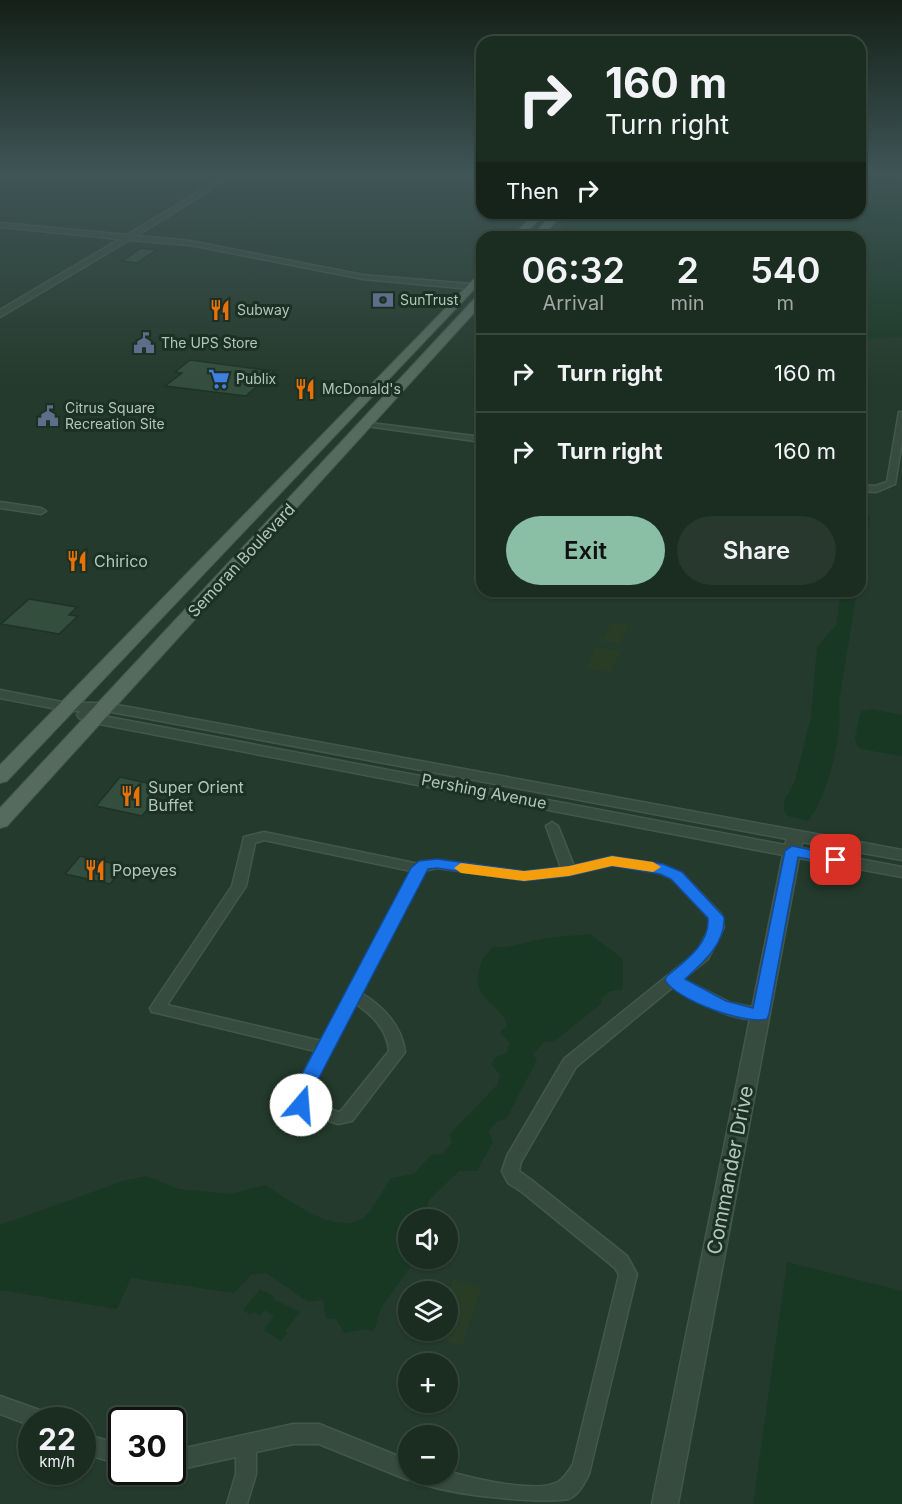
<!DOCTYPE html>
<html lang="en">
<head>
<meta charset="utf-8">
<style>
	:root { --surface:#1b2c21; --page:#28382e; --text:#f1f3f6; --muted:#a0a7a5; --line:#39483f; --accent:#8abfa5 }
	body { margin:0; font-family:Inter,sans-serif; background:var(--page); color:var(--text); height:100vh; display:flex; flex-direction:column; font-size:22px; white-space:nowrap }
	* { box-sizing:border-box; margin:0 }
	p { font-size:20px; color:var(--muted) }
	.icon { flex:none; width:33px; height:33px; fill:none; stroke:currentColor; stroke-width:2; stroke-linecap:round; stroke-linejoin:round }
	.map { position:relative; flex:1; overflow:hidden }
	.drawer { position:absolute; left:476px; top:231px; width:390px; height:366px; display:flex; flex-direction:column; background:var(--surface); border-radius:18px; box-shadow:0 2px 4px #0004,0 0 0 2px var(--line) }
	.drawer>* { flex:none }
	.guide { position:absolute; left:476px; top:36px; width:390px; height:183px; border-radius:18px; box-shadow:0 2px 4px #0004,0 0 0 2px var(--line); background:#1b2c21; color:var(--text); overflow:hidden }
	.buttons { position:absolute; left:398px; top:1209px; display:grid; gap:12px }
	.buttons a { display:grid; place-items:center; width:60px; height:60px; border-radius:50%; background:var(--surface); box-shadow:0 2px 4px #0004,0 0 0 2px var(--line); font-size:30px }
	.speed { position:absolute; left:18px; top:1407px; display:flex; gap:12px; font-size:30px; font-weight:700; text-align:center }
	.speed>* { display:grid; place-content:center; width:78px; height:78px; border-radius:50%; background:var(--surface); box-shadow:0 2px 4px #0004,0 0 0 2px var(--line); line-height:1 }
	.speed small { font-size:15px; font-weight:400 }
	.speed .limit { border:3px solid #111; border-radius:9px; background:#fff; color:#111 }
	.pin { position:absolute; display:grid; place-items:center; width:51px; height:51px; color:#fff; margin:-26px; border-radius:12px; box-shadow:0 3px 9px #0006 }
	.me { position:absolute; width:66px; margin:-33px; rotate:18deg; stroke-linejoin:round; filter:drop-shadow(0 0 4px #0008) }
	.turn { display:flex; align-items:center; gap:21px; height:126px; padding:0 30px; font-size:27px }
	.turn .icon { width:78px; height:78px; stroke-width:2.5 }
	.turn b { display:block; font-size:42px; line-height:51px }
	.then { display:flex; align-items:center; height:57px; padding:0 30px; background:#0003; gap:12px; font-size:22px }
	.eta { display:flex; justify-content:space-evenly; align-items:center; height:102px; text-align:center }
	.eta b { font-size:36px; font-weight:600; line-height:42px }
	.cta { display:flex; gap:12px; margin-top:auto; padding:12px 30px }
	.cta a { flex:1; height:69px; border-radius:36px; background:var(--accent); color:#111; font-size:24px; font-weight:600; line-height:69px; text-align:center }
	.cta a+a { background:var(--page); color:var(--text) }
	ul { padding:0; list-style:none }
	li { display:flex; align-items:center; gap:18px; height:78px; padding:0 30px; border-top:2px solid var(--line) }
	li div { flex:1 }
	li b { display:block; font-size:22px }
	li em { font-style:normal }
	.map>svg:first-child { display:block }
	.green { fill:#283c26 }
	.water { fill:#183824 }
	.building { fill:#344e3d; stroke:#1f3226; stroke-width:1.5 }
	.lines { fill:none; stroke-linecap:round; stroke-linejoin:round }
	.minor-casing { stroke:#44574b; stroke-width:3 }
	.tertiary-casing { stroke:#44574b; stroke-width:3 }
	.primary-casing { stroke:#44574b; stroke-width:2 }
	.minor { fill:#384b3f; fill-rule:evenodd }
	.tertiary { fill:#384b3f; fill-rule:evenodd }
	.primary { fill:#566b5e; fill-rule:evenodd }
	.route { fill:#1a73e8; stroke:#114b97; stroke-width:1.5 }
	.slow { fill:#f59e0b }
	.labels { text-anchor:middle; stroke-width:6; stroke-linejoin:round; paint-order:stroke }
	.far-poi-label { font-size:14px; fill:#b4c6bb; stroke:#1d3024; text-anchor:start }
	.street-label { font-size:16px; fill:#b4c6bb; stroke:#1d3024 }
	.poi-label { font-size:16px; fill:#b4c6bb; stroke:#1d3024; text-anchor:start }
	.near-street-label { font-size:20px; fill:#b4c6bb; stroke:#1d3024 }
</style>
</head>
<body>
<div class="map">
<svg width="902" height="1504" viewBox="0 0 902 1504">
	<rect width="100%" height="100%" fill="#243a2c"/>
	<path class="green" d="M 611,622 L 629,625 L 620,644 L 602,641 Z
		M 596,647 L 621,651 L 611,673 L 587,668 Z
		M 453,1279 L 482,1288 L 462,1346 L 432,1337 L 434,1331 L 447,1330 L 447,1296 Z"/>
	<path class="water" d="M 860,174 L 902,174 L 902,337 L 860,340 L 860,237 L 554,237 L 575,213 L 860,213 Z
		M 860,511 L 865,511 L 870,517 L 860,577 Z
		M 841,591 L 857,591 L 839,702 C 843,734 828,796 808,821 L 788,816 L 784,811 L 784,801 L 795,781 L 811,716 L 817,647 L 836,625 Z
		M 872,709 L 902,715 L 902,756 L 861,749 L 857,746 L 855,737 L 861,711 Z
		M 590,934 L 623,959 L 623,988 L 621,990 L 611,991 L 601,998 L 601,1004 L 553,1042 L 544,1042 L 533,1054 L 537,1060 L 506,1119 L 498,1121 L 488,1131 L 493,1142 L 477,1171 L 459,1171 L 429,1200 L 423,1219 L 408,1220 L 408,1258 L 416,1259 L 381,1308 L 374,1331 L 365,1329 L 344,1333 L 336,1319 L 326,1319 L 323,1300 L 308,1302 L 266,1273 L 251,1275 L 234,1293 L 131,1278 L 117,1309 L 0,1290 L 0,1225 L 126,1180 L 147,1176 L 179,1189 L 230,1194 L 266,1185 C 288,1199 337,1238 364,1217 C 375,1208 383,1189 391,1178 L 414,1174 L 431,1155 L 442,1154 L 452,1143 L 450,1134 L 497,1085 L 500,1075 L 492,1065 L 494,1058 L 507,1053 L 510,1043 L 500,1032 L 507,1026 C 503,1005 474,999 478,975 C 480,961 483,957 493,947 L 507,947 L 546,938 Z
		M 787,1262 L 902,1291 L 902,1504 L 753,1504 Z
		M 260,1289 L 275,1297 L 273,1299 L 300,1312 L 285,1331 L 287,1333 L 281,1341 L 264,1330 L 274,1316 L 264,1310 L 260,1316 L 253,1312 L 250,1315 L 243,1310 Z"/>
	<path class="building" d="M 141,248 L 157,250 L 137,263 L 122,261 Z
		M 190,360 L 274,371 L 246,396 L 165,386 L 182,373 L 175,372 Z
		M 29,599 L 77,607 L 69,615 L 78,616 L 59,634 L 1,624 Z
		M 120,777 L 165,787 L 142,816 L 96,806 Z
		M 80,856 L 124,866 L 110,884 L 65,874 Z"/>
	<g class="lines">
		<defs>
			<path id="minor" d="M 899,412 L 902,412 L 902,441 L 895,484 L 876,492 L 860,491 L 860,485 L 875,486 L 887,482 Z
				M 363,422 L 482,437 L 482,442 L 366,426 L 362,424 Z
				M 0,502 L 41,508 L 46,511 L 41,514 L 0,508 Z
				M 552,822 L 558,826 L 574,866 L 612,857 L 663,865 L 682,873 L 721,914 L 724,927 L 708,959 L 683,979 L 731,1003 L 766,1010 L 769,1014 L 766,1018 C 740,1026 695,1001 673,987 L 576,1067 L 521,1162 L 519,1171 L 534,1182 L 627,1256 L 637,1274 L 589,1474 C 584,1484 579,1494 569,1499 C 536,1504 448,1495 414,1481 L 413,1478 L 408,1480 L 319,1444 L 293,1444 L 256,1452 L 256,1474 L 247,1504 L 227,1504 L 236,1474 L 236,1457 L 172,1471 L 172,1451 L 293,1424 L 319,1424 L 408,1460 L 408,1474 L 447,1474 L 447,1471 C 471,1478 536,1494 558,1482 C 564,1478 569,1471 573,1464 L 619,1275 L 615,1268 L 522,1192 L 508,1183 L 502,1171 L 507,1156 L 564,1059 L 697,952 L 710,927 L 709,918 L 672,879 L 659,873 L 637,868 L 612,865 L 569,875 L 524,880 L 437,868 L 424,871 L 361,993 C 383,1006 402,1026 405,1052 L 352,1121 L 338,1124 L 295,1109 L 292,1095 L 315,1051 L 157,1013 L 152,1012 L 150,1008 L 232,886 L 244,837 L 264,832 L 419,864 L 437,860 L 524,872 L 561,868 L 546,826 ZM 264,840 L 411,871 L 321,1041 L 167,1005 L 246,886 L 255,843 ZM 355,1003 C 372,1015 387,1029 389,1051 L 341,1111 L 338,1112 L 309,1101 L 308,1095 Z
				M 0,1396 L 48,1413 L 51,1420 L 32,1420 L 32,1426 L 0,1414 Z
				M 82,1433 L 122,1445 L 122,1465 L 82,1453 Z"/>
			<path id="tertiary" d="M 228,174 L 236,174 L 136,236 L 190,241 L 363,275 L 482,285 L 482,290 L 363,279 L 190,245 L 129,240 L 0,317 L 0,310 L 120,239 L 0,227 L 0,223 L 127,235 Z
				M 0,690 L 67,703 L 105,703 L 134,708 L 902,850 L 902,860 L 802,842 L 801,848 L 902,867 L 902,877 L 799,858 L 678,1504 L 652,1504 L 783,855 L 94,723 L 79,718 L 77,715 L 81,711 L 67,711 L 0,698 ZM 87,711 L 105,711 L 134,716 L 787,839 L 785,845 L 98,715 Z"/>
			<path id="primary" d="M 535,213 L 545,213 L 522,237 L 512,237 Z
				M 553,213 L 563,213 L 542,237 L 532,237 Z
				M 482,271 L 482,281 L 7,781 L 0,783 L 0,765 Z
				M 482,294 L 482,304 L 7,826 L 0,828 L 0,808 L 478,295 Z"/>
		</defs>
		<use href="#minor" class="minor-casing"/>
		<use href="#tertiary" class="tertiary-casing"/>
		<use href="#primary" class="primary-casing"/>
		<use href="#minor" class="minor"/>
		<use href="#tertiary" class="tertiary"/>
		<use href="#primary" class="primary"/>
	</g>
	<linearGradient id="sky" x2="0" y2="1"><stop stop-color="#142018"/><stop offset="0.45" stop-color="#3f5556"/><stop offset="1" stop-color="#3f5556" stop-opacity="0"/></linearGradient>
	<rect width="902" height="385" fill="url(#sky)"/>
	<path class="route" d="M 792,846 L 836,855 L 843,860 L 836,864 L 798,857 L 769,1014 L 767,1019 C 745,1025 676,1000 665,980 L 667,976 C 685,961 710,944 708,918 L 671,879 L 660,874 L 612,866 L 569,876 L 524,881 L 437,868 L 428,869 L 310,1095 L 310,1105 L 308,1110 L 301,1112 L 295,1110 L 291,1095 L 411,868 L 419,861 L 437,859 L 524,871 L 569,866 L 612,856 L 663,864 L 682,872 L 724,917 C 726,943 703,963 685,979 L 726,1001 L 753,1008 L 785,851 Z"/>
	<path class="slow" d="M 612,856 L 653,862 L 661,867 L 653,872 L 612,866 L 569,876 L 524,881 L 461,873 L 454,868 L 461,863 L 524,871 L 569,866 Z"/>
	<defs>
		<symbol id="bank-bare" viewBox="-9 -9 18 18"><path d="M-6-4H6V4H-6ZM0-2.3a2.3 2.3 0 1 0 0 4.6a2.3 2.3 0 1 0 0-4.6Z" fill="#5c6f8a" stroke="#1d3024" stroke-width="2.5" paint-order="stroke"/></symbol>
		<symbol id="restaurant-bare" viewBox="-9 -9 18 18"><path d="M-5-6h1v4h1v-4h1v4h1v-4h1v5L-1.5 .5V6h-2V.5L-5-1ZM5-6V6H3V1.5H1.5Q1.5-4 5-6Z" fill="#e8710a" stroke="#1d3024" stroke-width="2.5" paint-order="stroke"/></symbol>
		<symbol id="civic-bare" viewBox="-9 -9 18 18"><path d="M-.6-6.5H3V-4.5H.6V-3L4-1V1h2V6H-6V1h2V-1L-.6-3ZM-1.2 2.5V6h2.4V2.5Z" fill="#5c6f8a" stroke="#1d3024" stroke-width="2.5" paint-order="stroke"/></symbol>
		<symbol id="supermarket-bare" viewBox="-9 -9 18 18"><path d="M-6-5.5h2.5l.6 2H6L4.5 2H-2.5L-4.4-4H-6ZM-1.5 3.2a1.3 1.3 0 1 0 .1 0ZM3 3.2a1.3 1.3 0 1 0 .1 0Z" fill="#3f7fe0" stroke="#1d3024" stroke-width="2.5" paint-order="stroke"/></symbol>
	</defs>
	<g fill-rule="evenodd">
		<use href="#bank-bare" x="368" y="285" width="30" height="30"/>
		<use href="#restaurant-bare" x="205" y="295" width="30" height="30"/>
		<use href="#civic-bare" x="129" y="328" width="30" height="30"/>
		<use href="#supermarket-bare" x="204" y="364" width="30" height="30"/>
		<use href="#restaurant-bare" x="290" y="374" width="30" height="30"/>
		<use href="#civic-bare" x="33" y="401" width="30" height="30"/>
		<use href="#restaurant-bare" x="62" y="546" width="30" height="30"/>
		<use href="#restaurant-bare" x="116" y="781" width="30" height="30"/>
		<use href="#restaurant-bare" x="80" y="855" width="30" height="30"/>
	</g>
	<g class="labels">
		<g class="far-poi-label">
			<text x="400" y="305">SunTrust</text>
			<text x="237" y="315">Subway</text>
			<text x="161" y="348">The UPS Store</text>
			<text x="236" y="384">Publix</text>
			<text x="322" y="394">McDonald's</text>
			<text x="65" y="413">Citrus Square<tspan x="65" dy="16">Recreation Site</tspan></text>
		</g>
		<g class="street-label">
			<text transform="translate(241 560) rotate(-47)" y="6">Semoran Boulevard</text>
			<text transform="translate(484 791) rotate(11)" y="6">Pershing Avenue</text>
		</g>
		<g class="poi-label">
			<text x="94" y="567">Chirico</text>
			<text x="148" y="793">Super Orient<tspan x="148" dy="18">Buffet</tspan></text>
			<text x="112" y="876">Popeyes</text>
		</g>
		<g class="near-street-label">
			<text transform="translate(730 1170) rotate(-79)" y="7">Commander Drive</text>
		</g>
	</g>
</svg>
<div class="buttons">
<a><svg class="icon" aria-label="sound" viewBox="0 0 24 24"><path d="M4 9h4l5-4v14l-5-4H4zM17 9q2 3 0 6"/></svg></a>
<a><svg class="icon" aria-label="layers" viewBox="0 0 24 24"><path d="M12 4l9 5-9 5-9-5zM3 14l9 5 9-5"/></svg></a>
<a>+</a>
<a>−</a>
</div>
<div class="speed"><div>22<small>km/h</small></div><div class="limit">30</div></div>
<div class="pin" style="left:836px;top:860px;background:#d93025"><svg class="icon" aria-label="arrive" viewBox="0 0 24 24"><path d="M6 21V4h12l-3 4 3 4H6"/></svg></div>
<svg class="me" style="left:301px;top:1105px" viewBox="-20 -20 40 40"><circle r="19" fill="#fff"/><path d="M0-13L10 11 0 6-10 11z" fill="#1a73e8"/></svg>
<div class="guide">
<div class="turn"><svg class="icon" aria-label="right" viewBox="0 0 24 24"><path d="M7 20v-9h11M14 6l5 5-5 5"/></svg><div><b>160 m</b>Turn right</div></div>
<div class="then">Then<svg class="icon" aria-label="right" viewBox="0 0 24 24"><path d="M7 20v-9h11M14 6l5 5-5 5"/></svg></div>
</div>
<section class="drawer">
<div class="eta">
<div><b>06:32</b><p>Arrival</p></div>
<div><b>2</b><p>min</p></div>
<div><b>540</b><p>m</p></div>
</div>
<ul>
<li><svg class="icon" aria-label="right" viewBox="0 0 24 24"><path d="M7 20v-9h11M14 6l5 5-5 5"/></svg><div><b>Turn right</b></div><em>160 m</em></li>
<li><svg class="icon" aria-label="right" viewBox="0 0 24 24"><path d="M7 20v-9h11M14 6l5 5-5 5"/></svg><div><b>Turn right</b></div><em>160 m</em></li>
</ul>
<div class="cta"><a>Exit</a><a>Share</a></div>
</section>
</div>
</body>
</html>
